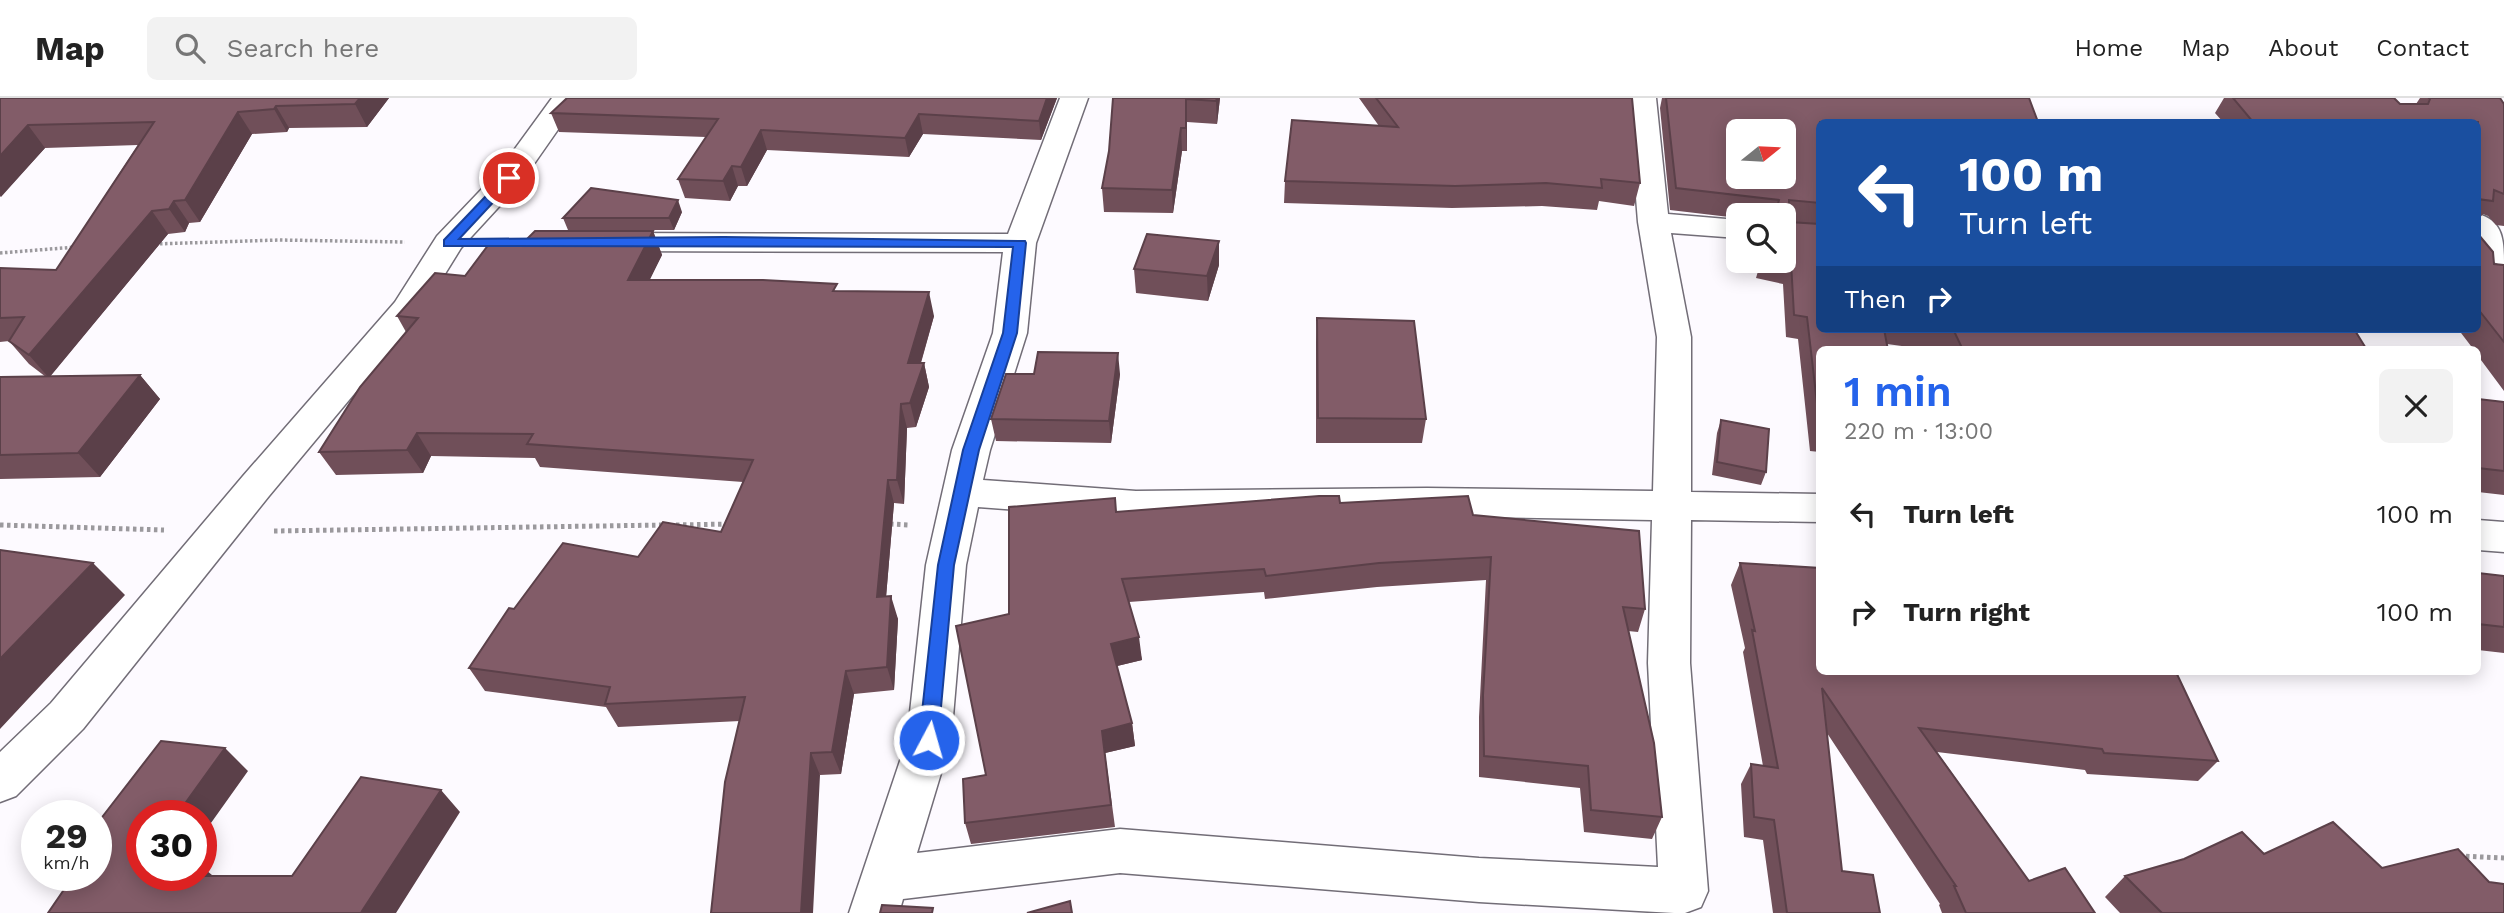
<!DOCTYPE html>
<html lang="en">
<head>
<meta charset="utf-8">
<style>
	:root { --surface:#fff; --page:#f2f2f2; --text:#222; --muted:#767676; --line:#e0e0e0; --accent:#2563eb }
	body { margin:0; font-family:"Work Sans",sans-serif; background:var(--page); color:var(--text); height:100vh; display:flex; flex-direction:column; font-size:26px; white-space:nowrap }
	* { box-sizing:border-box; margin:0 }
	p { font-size:23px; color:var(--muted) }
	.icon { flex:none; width:38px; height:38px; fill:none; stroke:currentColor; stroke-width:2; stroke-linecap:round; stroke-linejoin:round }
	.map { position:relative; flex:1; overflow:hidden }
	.side { position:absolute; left:1816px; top:248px; width:665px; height:329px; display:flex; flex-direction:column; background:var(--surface); border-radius:10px; box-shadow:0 4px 18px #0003 }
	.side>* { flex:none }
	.top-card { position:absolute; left:1816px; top:21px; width:665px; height:214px; border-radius:10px; box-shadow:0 4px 18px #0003; background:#1a4fa0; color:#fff; overflow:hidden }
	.needle { width:46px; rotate:72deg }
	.buttons { position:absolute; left:1726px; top:21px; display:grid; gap:14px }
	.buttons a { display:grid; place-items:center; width:70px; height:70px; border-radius:10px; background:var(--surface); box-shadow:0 4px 18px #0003; font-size:35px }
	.speed { position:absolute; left:21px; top:702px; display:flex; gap:14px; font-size:35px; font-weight:700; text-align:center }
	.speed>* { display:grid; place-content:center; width:91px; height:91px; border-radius:50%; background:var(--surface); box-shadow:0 4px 18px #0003; line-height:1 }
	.speed small { font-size:18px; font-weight:400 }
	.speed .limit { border:10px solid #d22; background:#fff; color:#111 }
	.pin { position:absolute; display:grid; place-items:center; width:60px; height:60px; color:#fff; margin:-30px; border:4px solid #fff; border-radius:50%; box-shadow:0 2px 7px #0007 }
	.me { position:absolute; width:77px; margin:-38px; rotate:6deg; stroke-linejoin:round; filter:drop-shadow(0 0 5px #0008) }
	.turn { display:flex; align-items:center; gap:24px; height:147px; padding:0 28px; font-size:32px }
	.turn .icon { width:91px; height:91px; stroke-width:2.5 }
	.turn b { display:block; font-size:49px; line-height:60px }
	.then { display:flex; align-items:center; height:66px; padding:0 28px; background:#0003; gap:14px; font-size:26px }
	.round { display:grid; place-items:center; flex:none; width:74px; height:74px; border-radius:10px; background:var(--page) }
	.summary { display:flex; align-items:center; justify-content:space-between; height:119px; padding:0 28px }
	h1 { font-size:42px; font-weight:600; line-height:52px; color:var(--accent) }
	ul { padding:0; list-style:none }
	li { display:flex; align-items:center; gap:21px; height:98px; padding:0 28px }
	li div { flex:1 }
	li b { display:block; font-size:26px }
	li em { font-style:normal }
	header { display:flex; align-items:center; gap:42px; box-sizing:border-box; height:98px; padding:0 35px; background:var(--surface); border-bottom:2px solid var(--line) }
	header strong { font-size:33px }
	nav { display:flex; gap:38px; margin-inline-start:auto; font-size:24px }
	.search { width:490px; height:63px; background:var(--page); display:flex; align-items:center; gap:18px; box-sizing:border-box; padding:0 24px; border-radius:10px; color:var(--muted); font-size:26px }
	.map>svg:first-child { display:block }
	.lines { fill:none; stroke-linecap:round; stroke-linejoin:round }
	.minor-casing { stroke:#726d77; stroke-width:3 }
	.path-far1 { stroke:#9b999d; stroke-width:3.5; stroke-dasharray:2.5 2.5; stroke-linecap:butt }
	.path { stroke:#9b999d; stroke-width:5; stroke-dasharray:3.5 3.5; stroke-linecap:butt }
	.minor { fill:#fff; fill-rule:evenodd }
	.wall { fill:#704f59 }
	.shaded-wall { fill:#5b4049 }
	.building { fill:#825c68; stroke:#5b4049; stroke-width:2; fill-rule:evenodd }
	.route { fill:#2563eb; stroke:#184099; stroke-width:2 }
</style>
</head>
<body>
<header>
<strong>Map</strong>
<div class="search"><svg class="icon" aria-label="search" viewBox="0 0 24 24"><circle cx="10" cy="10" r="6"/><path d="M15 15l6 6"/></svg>Search here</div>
<nav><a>Home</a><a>Map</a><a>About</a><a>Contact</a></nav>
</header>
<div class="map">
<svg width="2504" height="815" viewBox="0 0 2504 815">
	<rect width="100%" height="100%" fill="#fdfaff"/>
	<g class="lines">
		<defs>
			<path id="minor" d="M 552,0 L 580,0 L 520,86 L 461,150 L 419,218 L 269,398 L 83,631 L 16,698 L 0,704 L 0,654 L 51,605 L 243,378 L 395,204 L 437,138 L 498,74 Z
				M 1060,0 L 1088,0 L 1036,145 L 1027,235 L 990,352 L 983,382 L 1136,393 L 1427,390 L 1653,393 L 1657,239 L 1638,124 L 1628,0 L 1656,0 L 1668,116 L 1738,122 L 1738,140 L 1671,135 L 1691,239 L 1691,394 L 1820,396 L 1820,424 L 1691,422 L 1690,565 L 1708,793 L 1701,809 L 1685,815 L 1674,815 L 1479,804 L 1120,775 L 903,801 L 899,815 L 849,815 L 907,642 L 926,467 L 952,352 L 993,235 L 1003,154 L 605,153 L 594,151 L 589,144 L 594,137 L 605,135 L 1008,136 ZM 978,409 L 1136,421 L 1427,418 L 1652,422 L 1648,565 L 1658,769 L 1479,760 L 1120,731 L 917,755 L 951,642 L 966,467 Z
				M 2478,116 C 2504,123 2504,144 2504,168 C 2476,161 2478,139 2478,116 Z
				M 2478,422 L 2504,424 L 2504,454 L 2478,452 Z"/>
		</defs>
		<use href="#minor" class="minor-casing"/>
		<path class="path-far1" d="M 155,146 L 279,142 L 405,144
			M 0,155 L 76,149"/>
		<path class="path" d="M 890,426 L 909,427
			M 0,427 L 164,432
			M 676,427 L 730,426
			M 274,433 L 664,427
			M 2459,758 L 2504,760"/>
		<use href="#minor" class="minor"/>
	</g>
	<path class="wall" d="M 0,0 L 389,0 L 367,29 L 289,30 L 287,34 L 252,36 L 200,124 L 189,125 L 185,134 L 168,136 L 50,278 L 140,277 L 160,301 L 100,379 L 0,381 L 0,279 L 46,279 L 29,266 L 9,243 L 0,244 L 0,170 L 56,172 L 138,47 L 45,50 L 0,99 Z
		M 1057,0 L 1041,42 L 923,36 L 909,59 L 767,52 L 747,88 L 738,88 L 730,103 L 685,100 L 678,81 L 706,39 L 559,34 L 551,15 Z
		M 1113,0 L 1220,0 L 1217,26 L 1187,24 L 1187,53 L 1182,53 L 1173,115 L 1104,114 L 1102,90 L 1109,53 Z
		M 1359,0 L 1632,0 L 1640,85 L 1634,108 L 1599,103 L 1597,112 L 1542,108 L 1452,110 L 1284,105 L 1285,83 L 1379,28 Z
		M 1662,0 L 2029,0 L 1820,24 L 1820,231 L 2354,231 L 2367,252 L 1931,252 L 1887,246 L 1820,252 L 1820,354 L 1810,353 L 1798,241 L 1786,239 L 1783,186 L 1756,180 L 1761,163 L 1783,163 L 1783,117 L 1738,117 L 1738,120 L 1670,112 L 1660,10 Z
		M 2224,0 L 2394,0 L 2400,6 L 2416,6 L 2420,0 L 2500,0 L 2504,6 L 2504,128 L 2496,127 L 2488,118 L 2483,116 L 2478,122 L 2478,24 L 2223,24 L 2215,15 Z
		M 682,114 L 674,132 L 568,132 L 563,120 Z
		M 653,133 L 662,157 L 649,182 L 839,193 L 934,218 L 921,265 L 924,265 L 929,289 L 916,329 L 907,330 L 904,406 L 894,405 L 886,499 L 898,521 L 894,592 L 854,596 L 841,676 L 820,677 L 740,623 L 618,629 L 606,609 L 485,593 L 469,570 L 514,511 L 638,459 L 721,434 L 743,384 L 540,369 L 535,360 L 431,358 L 423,375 L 336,377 L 319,354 L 406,234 L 397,218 L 465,178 L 524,144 Z
		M 2478,136 L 2494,166 L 2504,167 L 2504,293 L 2478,258 L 2478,252 L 2474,252 L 2458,231 L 2478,231 Z
		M 1219,143 L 1219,167 L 1208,203 L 1136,195 L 1134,171 Z
		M 1317,220 L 1426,321 L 1422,345 L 1316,345 L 1316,244 Z
		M 1034,276 L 1120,276 L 1111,345 L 996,343 L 991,321 Z
		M 2478,301 L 2504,304 L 2504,397 L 2478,394 Z
		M 1721,322 L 1766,374 L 1761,387 L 1712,377 L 1717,335 Z
		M 1340,405 L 1473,417 L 1645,511 L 1638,534 L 1628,533 L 1662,719 L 1652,741 L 1584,734 L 1580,690 L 1479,679 L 1479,619 L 1486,482 L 1377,489 L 1265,501 L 1264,494 L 1129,504 L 1142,562 L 1117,568 L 1132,625 L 1135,648 L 1105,655 L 1115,729 L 971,746 L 965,725 L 986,677 L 1009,516 L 1116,414 Z
		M 1740,465 L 2218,663 L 2198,683 L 2087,676 L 2085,672 L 1937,654 L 2029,783 L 2095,815 L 1942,815 L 1939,807 L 1940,806 L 1827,635 L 1842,773 L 1880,815 L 1773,815 L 1763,742 L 1744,739 L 1741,686 L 1751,666 L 1763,668 L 1743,554 L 1745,550 L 1731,487 Z
		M 2478,475 L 2504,478 L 2504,555 L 2478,552 Z
		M 2264,756 L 2382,770 L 2504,815 L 2120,815 L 2105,799 L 2125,778 L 2184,761 Z"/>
	<path class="shaded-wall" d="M 360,0 L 389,0 L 367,29 L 355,6 Z
		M 1047,0 L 1057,0 L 1041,42 L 1039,23 Z
		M 1217,0 L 1220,0 L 1217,26 L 1216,3 Z
		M 1186,1 L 1187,24 L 1187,53 L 1186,30 Z
		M 276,8 L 289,30 L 287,34 L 274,11 Z
		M 238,14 L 252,36 L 200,124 L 185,102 Z
		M 919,16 L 923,36 L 909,59 L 905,40 Z
		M 28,27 L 45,50 L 1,99 L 0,97 L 0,58 Z
		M 1181,30 L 1182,53 L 1173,115 L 1172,92 Z
		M 761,32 L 767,52 L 747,88 L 741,69 Z
		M 732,68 L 738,88 L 730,103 L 723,83 Z
		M 678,102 L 682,114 L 674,132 L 669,120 Z
		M 174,103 L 189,125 L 185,134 L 169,111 Z
		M 152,113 L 168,136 L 49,280 L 29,257 Z
		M 653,133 L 662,157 L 638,206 L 628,182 Z
		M 1219,143 L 1219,167 L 1208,203 L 1207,178 Z
		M 929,194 L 934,218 L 914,288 L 908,265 Z
		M 1118,255 L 1120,276 L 1111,345 L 1109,323 Z
		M 924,265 L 929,289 L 916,329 L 910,305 Z
		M 140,277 L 160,301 L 100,379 L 78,355 Z
		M 901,306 L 907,330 L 904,406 L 897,382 Z
		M 417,335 L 431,358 L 423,375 L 407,352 Z
		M 888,382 L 894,405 L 884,523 L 877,499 Z
		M 93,465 L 125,497 L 0,631 L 0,561 Z
		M 891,498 L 898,521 L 894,592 L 887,569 Z
		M 1139,539 L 1142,562 L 1113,569 L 1111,546 Z
		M 846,573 L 854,596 L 841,676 L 832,654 Z
		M 1132,625 L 1135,648 L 1105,655 L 1115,729 L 1102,633 Z
		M 225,650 L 248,673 L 201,739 L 201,718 L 176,718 Z
		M 811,655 L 820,677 L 813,815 L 801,815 Z
		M 441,692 L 460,714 L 396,815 L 364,815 L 362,813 Z
		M 201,768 L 212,777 L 197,800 L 171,778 L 172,777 L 201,777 Z"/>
	<path class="building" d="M 0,0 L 360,0 L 355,6 L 276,8 L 274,11 L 238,14 L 185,102 L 174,103 L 169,111 L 152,113 L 29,257 L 9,243 L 24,219 L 0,220 L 0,170 L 56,172 L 154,24 L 28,27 L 0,58 Z
		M 567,0 L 1047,0 L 1039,23 L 919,16 L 905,40 L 761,32 L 741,69 L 732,68 L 723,83 L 678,81 L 718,21 L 551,15 Z
		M 1113,0 L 1217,0 L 1216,3 L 1186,1 L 1186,30 L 1181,30 L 1172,92 L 1102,90 L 1109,53 Z
		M 1376,0 L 1632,0 L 1640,85 L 1601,81 L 1602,90 L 1546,85 L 1455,88 L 1285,83 L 1292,22 L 1398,29 Z
		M 1666,0 L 2029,0 L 2038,24 L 1820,24 L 1820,105 L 1789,102 L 1789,124 L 1820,126 L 1820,231 L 1884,231 L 1888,252 L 1820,252 L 1820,331 L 1807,219 L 1794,217 L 1791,164 L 1783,162 L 1783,117 L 1775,117 L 1779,102 L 1676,90 ZM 1738,33 L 1783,33 L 1783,79 L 1738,79 Z
		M 2233,0 L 2394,0 L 2400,6 L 2428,6 L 2430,1 L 2429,0 L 2500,0 L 2504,6 L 2504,96 L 2494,92 L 2493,103 L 2478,101 L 2478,24 L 2253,24 Z
		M 591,90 L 678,102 L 669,120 L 563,120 Z
		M 535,133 L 653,133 L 628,182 L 763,182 L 837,186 L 833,193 L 929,194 L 908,265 L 924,265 L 910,305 L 901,306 L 897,382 L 888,382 L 877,499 L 891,498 L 887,569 L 846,573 L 832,654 L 811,655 L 801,815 L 711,815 L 725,684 L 745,599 L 605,606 L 610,589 L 469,570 L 509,510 L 514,511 L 563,445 L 638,459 L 663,424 L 721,434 L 753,362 L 527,346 L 533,336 L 417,335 L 407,352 L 319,354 L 360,289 L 418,220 L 397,218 L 435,175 L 465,178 L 492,142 L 524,144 Z
		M 1147,136 L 1219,143 L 1207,178 L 1134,171 Z
		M 2478,136 L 2493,154 L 2494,166 L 2504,167 L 2504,244 L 2478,211 Z
		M 1317,220 L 1414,223 L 1426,321 L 1318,320 Z
		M 1950,231 L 2354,231 L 2367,252 L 1963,252 L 1953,231 Z
		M 1038,254 L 1118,255 L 1109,323 L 991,321 L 1006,276 L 1034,276 Z
		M 140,277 L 78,355 L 0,357 L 0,279 Z
		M 2478,301 L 2504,304 L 2504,373 L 2478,370 Z
		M 1721,322 L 1769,331 L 1766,374 L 1717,364 Z
		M 1319,398 L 1339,398 L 1340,405 L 1468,398 L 1473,417 L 1639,433 L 1645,511 L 1623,509 L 1654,645 L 1662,719 L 1591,712 L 1588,668 L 1484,658 L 1483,597 L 1491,459 L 1379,465 L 1266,478 L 1264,471 L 1122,481 L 1139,539 L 1111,546 L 1132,625 L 1102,633 L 1111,707 L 965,725 L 963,681 L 986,677 L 956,528 L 1009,516 L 1009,409 L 1115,400 L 1116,414 Z
		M 0,452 L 93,465 L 0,561 Z
		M 1740,465 L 1820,470 L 1820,574 L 2176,574 L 2218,663 L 2104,655 L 2102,651 L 1919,630 L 2029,783 L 2065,770 L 2095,815 L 1966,815 L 1954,788 L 1956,788 L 1822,590 L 1842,773 L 1873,777 L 1880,815 L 1787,815 L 1774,722 L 1754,719 L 1751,666 L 1778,670 L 1752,532 L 1755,533 Z
		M 2478,475 L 2504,478 L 2504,529 L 2478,526 Z
		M 161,643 L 225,650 L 176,718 L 142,718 L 142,777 L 172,777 L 171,778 L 292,778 L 361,679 L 441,692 L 362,813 L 373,815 L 48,815 L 74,777 L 96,777 L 96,746 L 101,740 L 96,739 L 96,727 Z
		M 2333,724 L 2382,770 L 2458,751 L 2489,784 L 2504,786 L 2504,815 L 2162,815 L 2125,778 L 2184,761 L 2242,734 L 2264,756 Z
		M 1070,803 L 1072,815 L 1027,815 Z
		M 882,807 L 933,810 L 932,815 L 880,815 Z"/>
	<path class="route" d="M 509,77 L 515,80 L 513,83 L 459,141 L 724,139 L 1025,143 L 1026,145 L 1017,235 L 979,352 L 954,467 L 938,642 L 935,647 L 929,649 L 922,647 L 919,642 L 938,467 L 963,352 L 1003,235 L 1013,149 L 444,148 L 444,142 L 505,78 Z"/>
</svg>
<div class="buttons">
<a><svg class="needle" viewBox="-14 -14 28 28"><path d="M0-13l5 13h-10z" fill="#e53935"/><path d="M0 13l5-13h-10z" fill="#767676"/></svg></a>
<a><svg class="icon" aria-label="search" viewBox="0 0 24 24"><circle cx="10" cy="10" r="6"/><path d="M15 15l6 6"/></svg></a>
</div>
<div class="speed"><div>29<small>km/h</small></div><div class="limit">30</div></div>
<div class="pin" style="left:509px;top:80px;background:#d93025"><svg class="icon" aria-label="arrive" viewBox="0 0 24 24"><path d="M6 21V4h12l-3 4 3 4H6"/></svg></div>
<svg class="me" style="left:929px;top:642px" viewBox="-20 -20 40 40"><circle r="17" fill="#2563eb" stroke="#fff" stroke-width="3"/><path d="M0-11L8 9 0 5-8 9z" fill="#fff"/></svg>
<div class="top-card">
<div class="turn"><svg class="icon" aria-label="left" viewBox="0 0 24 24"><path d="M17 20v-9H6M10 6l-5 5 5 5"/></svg><div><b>100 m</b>Turn left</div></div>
<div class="then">Then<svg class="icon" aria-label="right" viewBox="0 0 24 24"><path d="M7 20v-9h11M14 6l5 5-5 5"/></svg></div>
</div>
<section class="side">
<div class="summary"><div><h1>1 min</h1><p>220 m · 13:00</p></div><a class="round"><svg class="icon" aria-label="close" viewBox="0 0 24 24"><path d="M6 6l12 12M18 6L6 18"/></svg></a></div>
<ul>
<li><svg class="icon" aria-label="left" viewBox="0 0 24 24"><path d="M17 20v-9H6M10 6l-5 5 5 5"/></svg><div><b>Turn left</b></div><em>100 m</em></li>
<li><svg class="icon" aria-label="right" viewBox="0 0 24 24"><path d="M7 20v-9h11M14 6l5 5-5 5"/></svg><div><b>Turn right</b></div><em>100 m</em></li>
</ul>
</section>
</div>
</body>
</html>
